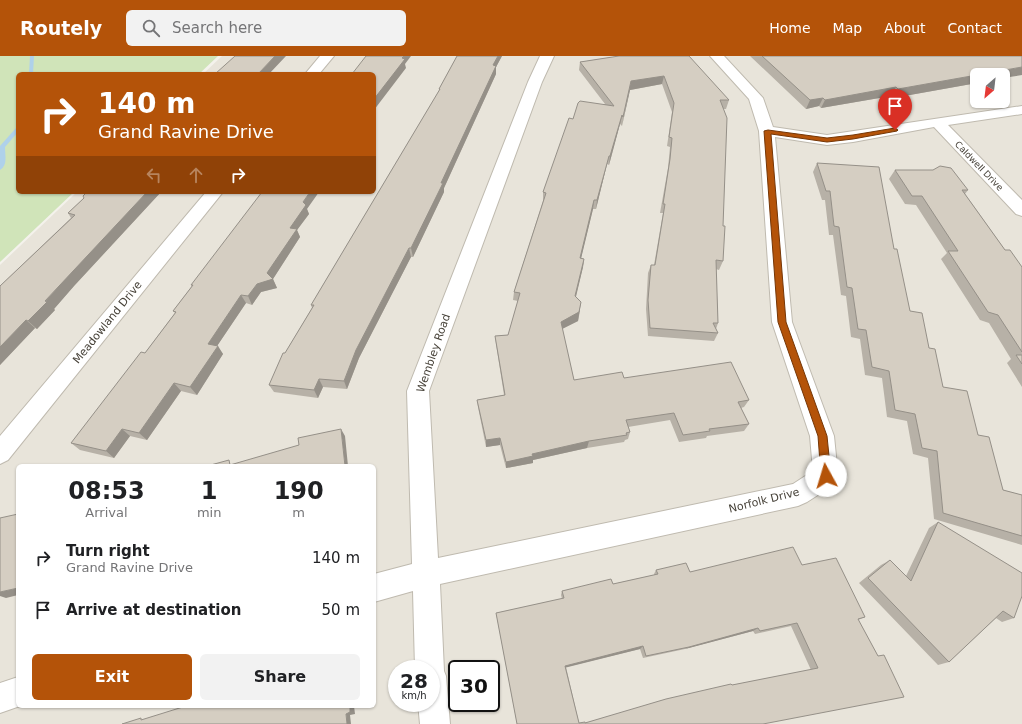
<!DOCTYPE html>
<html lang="en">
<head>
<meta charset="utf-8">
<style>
	:root { --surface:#fff; --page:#f2f2f2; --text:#202124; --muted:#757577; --accent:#b45309 }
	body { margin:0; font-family:"DejaVu Sans",sans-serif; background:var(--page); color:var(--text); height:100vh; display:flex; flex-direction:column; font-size:15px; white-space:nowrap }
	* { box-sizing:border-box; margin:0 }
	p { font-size:13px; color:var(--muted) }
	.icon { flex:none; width:22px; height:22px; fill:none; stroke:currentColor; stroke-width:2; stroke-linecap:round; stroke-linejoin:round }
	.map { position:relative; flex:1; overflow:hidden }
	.panel { position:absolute; left:16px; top:408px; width:360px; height:244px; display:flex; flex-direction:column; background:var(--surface); border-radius:6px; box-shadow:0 1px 3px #0004 }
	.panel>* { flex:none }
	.guide { position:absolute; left:16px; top:16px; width:360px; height:122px; border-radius:6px; box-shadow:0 1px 3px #0004; background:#b45309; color:#fff; overflow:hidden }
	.needle { width:26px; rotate:208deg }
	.tools { position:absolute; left:970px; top:12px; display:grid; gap:8px }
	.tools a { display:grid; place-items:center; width:40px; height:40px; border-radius:6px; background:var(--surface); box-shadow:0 1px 3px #0004; font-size:20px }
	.speed { position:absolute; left:388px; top:604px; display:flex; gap:8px; font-size:20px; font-weight:700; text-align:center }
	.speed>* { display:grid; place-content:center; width:52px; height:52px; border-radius:50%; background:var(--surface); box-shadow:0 1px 3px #0004; line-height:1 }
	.speed small { font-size:10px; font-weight:400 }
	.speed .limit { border:2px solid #111; border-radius:6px; background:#fff; color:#111 }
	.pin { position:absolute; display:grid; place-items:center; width:34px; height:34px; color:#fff; margin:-41px -17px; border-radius:50% 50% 50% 0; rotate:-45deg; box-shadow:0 0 4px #0007 }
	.pin .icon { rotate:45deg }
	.me { position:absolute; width:44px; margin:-22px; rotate:354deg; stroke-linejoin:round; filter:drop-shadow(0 0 3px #0008) }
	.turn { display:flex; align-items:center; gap:14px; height:84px; padding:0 16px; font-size:18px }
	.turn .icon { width:52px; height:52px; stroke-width:2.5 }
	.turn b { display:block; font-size:28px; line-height:34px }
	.lanes { display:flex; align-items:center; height:38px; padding:0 16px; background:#0003; justify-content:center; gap:20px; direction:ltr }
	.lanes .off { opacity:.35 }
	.eta { display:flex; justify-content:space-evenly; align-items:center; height:68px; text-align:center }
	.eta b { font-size:24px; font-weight:700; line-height:28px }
	.cta { display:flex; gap:8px; margin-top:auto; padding:8px 16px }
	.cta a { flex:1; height:46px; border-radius:6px; background:var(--accent); color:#fff; font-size:16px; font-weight:700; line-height:46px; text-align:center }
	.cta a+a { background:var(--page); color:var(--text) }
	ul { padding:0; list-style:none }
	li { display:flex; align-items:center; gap:12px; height:52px; padding:0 16px }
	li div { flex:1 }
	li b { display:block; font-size:15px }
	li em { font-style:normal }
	header { display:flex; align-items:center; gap:24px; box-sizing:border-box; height:56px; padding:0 20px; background:var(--accent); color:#fff }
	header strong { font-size:19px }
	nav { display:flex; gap:22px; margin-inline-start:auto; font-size:14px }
	.search { width:280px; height:36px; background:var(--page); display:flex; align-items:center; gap:10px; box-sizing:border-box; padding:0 14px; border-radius:6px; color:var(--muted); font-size:15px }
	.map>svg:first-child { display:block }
	.residential { fill:#e8e4da; fill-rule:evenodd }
	.green { fill:#d0e4b9 }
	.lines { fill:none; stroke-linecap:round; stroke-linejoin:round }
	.stream { fill:#afd1ea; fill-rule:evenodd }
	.street-casing { stroke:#bfbaaf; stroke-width:2 }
	.street { fill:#fff; fill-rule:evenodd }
	.wall { fill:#b7b1a7; fill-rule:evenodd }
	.shaded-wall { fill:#959088 }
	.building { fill:#d5cec2; stroke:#959088; fill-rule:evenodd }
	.route { fill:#b45309; stroke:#753606 }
	.labels { text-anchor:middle; stroke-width:3; stroke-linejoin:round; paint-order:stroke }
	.far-street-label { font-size:9px; fill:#48433a; stroke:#fff }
	.street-label { font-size:11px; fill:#48433a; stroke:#fff }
</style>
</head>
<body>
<header>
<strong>Routely</strong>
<div class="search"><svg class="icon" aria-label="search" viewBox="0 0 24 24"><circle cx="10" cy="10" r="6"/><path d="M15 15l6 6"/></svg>Search here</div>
<nav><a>Home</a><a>Map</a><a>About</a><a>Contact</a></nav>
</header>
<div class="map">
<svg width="1022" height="668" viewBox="0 0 1022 668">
	<rect width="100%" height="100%" fill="#f4f2ec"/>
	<path class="residential" d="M 222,0 L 1022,0 L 1022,668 L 0,668 L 0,209 L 77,136 L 374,136 L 374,18 L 203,18 ZM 977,19 L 1003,19 L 1003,45 L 977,45 ZM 18,410 L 374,410 L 374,650 L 18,650 ZM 397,613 L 431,613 L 431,647 L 397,647 ZM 457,613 L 491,613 L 491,647 L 457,647 Z"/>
	<path class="green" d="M 0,0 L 218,0 L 199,18 L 18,18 L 18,136 L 74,136 L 0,206 Z"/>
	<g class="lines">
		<path class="stream" d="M 30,0 L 34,0 L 33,18 L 29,18 Z
			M 18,71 L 18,76 L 5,91 C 5,100 8,109 0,114 L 0,90 L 16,72 Z"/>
		<defs>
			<path id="street" d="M 320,0 L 334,0 L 319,18 L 305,18 Z
				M 540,0 L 554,0 L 542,26 L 429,335 L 438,502 L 793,428 L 813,415 L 810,380 L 772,266 L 759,75 L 749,43 L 710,0 L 724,0 L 763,42 L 773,71 L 827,79 L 1022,50 L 1022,58 L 948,69 L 1022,144 L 1022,160 L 1016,158 L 934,71 L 853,86 L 827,89 L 775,81 L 792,266 L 834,380 L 838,420 L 835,428 L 807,446 L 798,450 L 440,528 L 444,615 L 446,620 L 450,668 L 420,668 L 418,647 L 431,647 L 431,613 L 415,613 L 413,535 L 374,546 L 374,518 L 412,508 L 407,335 L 528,26 Z
				M 206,136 L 223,136 L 8,404 L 0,408 L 0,380 Z
				M 18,621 L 18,650 L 20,650 L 0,657 L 0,627 Z"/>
		</defs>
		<use href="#street" class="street-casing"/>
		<use href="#street" class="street"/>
	</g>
	<path class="wall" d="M 457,0 L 502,0 L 496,11 L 496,18 L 444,132 L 444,136 L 413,201 L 411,201 L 359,302 L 347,333 L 323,331 L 318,342 L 274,336 L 269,329 L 285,297 L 312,252 L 311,249 L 439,35 L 439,33 Z
		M 619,0 L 729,44 L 726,53 L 723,53 L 723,205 L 719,214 L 716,213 L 718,267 L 716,273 L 718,277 L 714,285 L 648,280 L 646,253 L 648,217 L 651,209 L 654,209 L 663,157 L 660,157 L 668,112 L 670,91 L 667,90 L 672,56 L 662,28 L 630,34 L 622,70 L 620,68 L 609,109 L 607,108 L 596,153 L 593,153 L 581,202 L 584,203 L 583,211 L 576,241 L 580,255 L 578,265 L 562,273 L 574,324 L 624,322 L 749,344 L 744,351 L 741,352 L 749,368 L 744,375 L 707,380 L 706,382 L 679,386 L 670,364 L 628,371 L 630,376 L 628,383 L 625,384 L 624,386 L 587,392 L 533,404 L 533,407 L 506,412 L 500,389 L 486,391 L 478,351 L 477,344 L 504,339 L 496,288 L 495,280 L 508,279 L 518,245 L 513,244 L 514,236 L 543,145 L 543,136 L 573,63 L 605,48 L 579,14 L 580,6 Z
		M 750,0 L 1022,0 L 977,19 L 977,27 L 893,42 L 891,40 L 821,52 L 819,50 L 806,53 Z
		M 817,107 L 894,193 L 910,255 L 929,292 L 943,331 L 978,379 L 1003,434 L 1022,439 L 1022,489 L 934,463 L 928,402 L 913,398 L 907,365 L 887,361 L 882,322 L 865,319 L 860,283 L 851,281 L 846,240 L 841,239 L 833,179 L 829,179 L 825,144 L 822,144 L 813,116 Z
		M 895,114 L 968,134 L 965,138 L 1005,194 L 1022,211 L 1022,331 L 1007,307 L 1011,303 L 989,267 L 980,264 L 941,203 L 947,197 L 916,149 L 905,148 L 889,123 Z
		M 87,136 L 161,136 L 74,230 L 54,253 L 55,254 L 37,273 L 35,272 L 0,309 L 0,230 L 71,162 L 68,157 L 84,142 Z
		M 307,153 L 309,158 L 297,174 L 300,181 L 273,223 L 277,232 L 261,236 L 252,249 L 246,247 L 217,290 L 223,298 L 197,339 L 181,335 L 147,384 L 130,380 L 114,402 L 80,394 L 71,387 L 145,297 L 175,257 L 173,255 L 192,230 L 191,229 Z
		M 938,466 L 1014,562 L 1002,566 L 996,562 L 949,606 L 938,609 L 859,527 L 881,509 L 890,504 L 906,520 L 929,472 Z
		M 802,509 L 865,561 L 858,564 L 878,600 L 763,668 L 517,668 L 496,557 L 562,543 L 561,539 L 562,535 L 613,528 L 654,519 L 654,518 L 656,514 L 690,516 ZM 791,570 L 811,614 L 732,629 L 585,667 L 579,667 L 566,611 L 640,593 L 643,602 L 685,593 L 753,575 L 755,578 Z"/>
	<path class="shaded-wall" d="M 275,0 L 286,0 L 269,18 L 258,18 Z
		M 404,0 L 411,0 L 405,8 L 406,12 L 374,54 L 374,43 Z
		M 498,0 L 502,0 L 496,11 L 496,18 L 444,132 L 444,136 L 413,201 L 411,192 L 493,9 Z
		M 1022,11 L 1022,19 L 1003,22 L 1003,19 L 979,19 Z
		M 977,19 L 977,27 L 893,42 L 898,33 Z
		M 664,20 L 662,28 L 630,34 L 622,70 L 631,25 Z
		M 896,31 L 891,40 L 821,52 L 825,44 Z
		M 823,42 L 819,50 L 806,53 L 810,44 Z
		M 622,59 L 620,68 L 609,109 L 610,100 Z
		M 609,100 L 607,108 L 596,153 L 597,144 Z
		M 147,136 L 161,136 L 74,230 L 54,253 L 55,254 L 37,273 L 28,265 L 67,221 Z
		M 310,136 L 319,136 L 307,153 L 309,158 L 297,174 L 300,181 L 273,223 L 277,232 L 261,236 L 252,249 L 248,240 L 257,228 L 267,217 L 303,146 Z
		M 594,144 L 593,153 L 579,211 L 580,202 Z
		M 409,192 L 411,201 L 359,302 L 347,333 L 344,325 L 356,294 Z
		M 584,203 L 583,211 L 574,248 L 575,240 Z
		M 241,239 L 246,247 L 213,296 L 208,288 Z
		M 581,246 L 578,265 L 560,274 L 561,266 Z
		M 26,264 L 35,272 L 0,309 L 0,291 Z
		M 218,290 L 223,298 L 197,339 L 190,331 Z
		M 319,323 L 323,331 L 318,342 L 314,334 Z
		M 174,327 L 181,335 L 147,384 L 139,377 Z
		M 122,373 L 130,380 L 114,402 L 106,395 Z
		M 341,373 L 345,380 L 348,410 L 345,410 Z
		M 500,382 L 500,389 L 486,391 L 486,384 Z
		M 589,385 L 587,392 L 533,404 L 533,407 L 506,412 L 506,406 L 532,398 Z
		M 18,532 L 18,539 L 6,542 L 0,540 L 0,536 Z
		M 758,572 L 753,575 L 685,593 L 689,591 Z
		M 643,590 L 640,593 L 564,612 L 565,610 Z
		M 350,650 L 354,650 L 355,658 L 350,659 L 351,668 L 347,668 L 346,658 Z"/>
	<path class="building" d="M 235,0 L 275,0 L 258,18 L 215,18 Z
		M 366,0 L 404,0 L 402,2 L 405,3 L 374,43 L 374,18 L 352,18 Z
		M 457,0 L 498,0 L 493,9 L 496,10 L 441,127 L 443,127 L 411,192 L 409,192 L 356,294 L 344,325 L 319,323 L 314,334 L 269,329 L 283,297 L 285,297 L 314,249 L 311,249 L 440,33 L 439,33 Z
		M 619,0 L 689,0 L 729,44 L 720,44 L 727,62 L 723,170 L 725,170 L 723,205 L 716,204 L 718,267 L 713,267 L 718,277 L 650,272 L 648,244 L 651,209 L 655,209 L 665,148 L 663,148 L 670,103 L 672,82 L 669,81 L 674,47 L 664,20 L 631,25 L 623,61 L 622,59 L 610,100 L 609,100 L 597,144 L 594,144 L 580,202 L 584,203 L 575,240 L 581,246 L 579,256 L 561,266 L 574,324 L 622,316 L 624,322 L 731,306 L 749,344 L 738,346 L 749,368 L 709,373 L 710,375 L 683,379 L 674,357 L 626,364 L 630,376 L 626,377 L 627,379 L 589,385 L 532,398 L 533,400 L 506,406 L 500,382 L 486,384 L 477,344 L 505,339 L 495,280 L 508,279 L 520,237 L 514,236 L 546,137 L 543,136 L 569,62 L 573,63 L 578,47 L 580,45 L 614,50 L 580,6 Z
		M 762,0 L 1022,0 L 1022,11 L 898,33 L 896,31 L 825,44 L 823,42 L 810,44 Z
		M 817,107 L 879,111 L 894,193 L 897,193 L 910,255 L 922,257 L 929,292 L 935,293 L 943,331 L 967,335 L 978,379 L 989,381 L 1003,434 L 1022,439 L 1022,480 L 943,457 L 937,395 L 922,392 L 915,358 L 895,354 L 889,315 L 872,311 L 866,274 L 858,273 L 852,232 L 847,231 L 839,171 L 834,170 L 830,135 L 826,135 Z
		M 940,110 L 951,112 L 968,134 L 962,134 L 1005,194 L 1010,194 L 1022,211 L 1022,296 L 998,259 L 988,256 L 948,195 L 958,195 L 922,140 L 912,140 L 895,114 L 933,114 Z
		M 87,136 L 147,136 L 45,245 L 47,246 L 28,265 L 26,264 L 0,291 L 0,230 L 75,159 L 68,157 L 84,142 L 83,140 Z
		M 262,136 L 310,136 L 303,146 L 306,149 L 290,172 L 297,173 L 267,217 L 273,223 L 257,228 L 248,240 L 241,239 L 208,288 L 218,290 L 190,331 L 174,327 L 139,377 L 122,373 L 106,395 L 71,387 L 141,296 L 145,297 L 176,256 L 173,255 L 193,229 L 191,229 Z
		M 1016,299 L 1022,299 L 1022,308 Z
		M 341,373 L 345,410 L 207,410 L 229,404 L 230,409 L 299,389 L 298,382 Z
		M 18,458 L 18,532 L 0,536 L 0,462 Z
		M 938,466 L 1022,517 L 1022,540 L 1014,562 L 1003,555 L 949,606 L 868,522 L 890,504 L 911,525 Z
		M 793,491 L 802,509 L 836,502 L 865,561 L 858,563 L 878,600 L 884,599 L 904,641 L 763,668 L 517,668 L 496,557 L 564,542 L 562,535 L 611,523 L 613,528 L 658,518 L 656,514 L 686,507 L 690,516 ZM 797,567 L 818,612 L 732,629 L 731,628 L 666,643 L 585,667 L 585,666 L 579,667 L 565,610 L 643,590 L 646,600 L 689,591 L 758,572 L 760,575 Z
		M 186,650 L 350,650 L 350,656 L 346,658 L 347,668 L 122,668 L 141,662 L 141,664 Z"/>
	<path class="route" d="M 895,72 L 898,74 L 897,75 L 853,83 L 827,86 L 771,78 L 786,266 L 827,380 L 831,420 L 830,424 L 826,425 L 823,424 L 821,420 L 818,380 L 778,266 L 764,75 L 768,74 L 827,82 L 853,79 Z"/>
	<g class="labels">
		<g class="far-street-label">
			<text transform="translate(979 110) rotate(46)" y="3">Caldwell Drive</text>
		</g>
		<g class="street-label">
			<text transform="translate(107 266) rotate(-51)" y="4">Meadowland Drive</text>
			<text transform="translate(433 297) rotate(-71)" y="4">Wembley Road</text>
			<text transform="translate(764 444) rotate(-14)" y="4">Norfolk Drive</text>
		</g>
	</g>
</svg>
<div class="tools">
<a><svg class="needle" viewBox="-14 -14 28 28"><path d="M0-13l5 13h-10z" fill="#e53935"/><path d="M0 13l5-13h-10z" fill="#757577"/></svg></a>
</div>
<div class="speed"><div>28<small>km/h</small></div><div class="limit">30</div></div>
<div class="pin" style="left:895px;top:74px;background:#d93025"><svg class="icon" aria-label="arrive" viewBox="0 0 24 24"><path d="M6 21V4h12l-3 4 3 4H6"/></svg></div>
<svg class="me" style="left:826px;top:420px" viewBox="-20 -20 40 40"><circle r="19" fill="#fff"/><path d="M0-13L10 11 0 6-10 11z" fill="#b45309"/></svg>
<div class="guide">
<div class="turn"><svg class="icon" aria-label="right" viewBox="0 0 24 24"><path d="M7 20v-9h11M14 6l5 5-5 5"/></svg><div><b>140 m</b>Grand Ravine Drive</div></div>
<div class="lanes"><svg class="icon off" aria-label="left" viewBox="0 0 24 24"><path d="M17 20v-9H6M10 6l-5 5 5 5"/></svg><svg class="icon off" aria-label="ahead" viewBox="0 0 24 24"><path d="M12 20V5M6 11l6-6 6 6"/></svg><svg class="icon" aria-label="right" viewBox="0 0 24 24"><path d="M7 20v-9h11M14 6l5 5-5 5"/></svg></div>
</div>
<section class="panel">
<div class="eta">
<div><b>08:53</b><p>Arrival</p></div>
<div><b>1</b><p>min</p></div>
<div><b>190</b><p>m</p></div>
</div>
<ul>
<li><svg class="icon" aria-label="right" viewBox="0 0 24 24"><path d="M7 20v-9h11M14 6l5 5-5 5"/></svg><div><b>Turn right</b><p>Grand Ravine Drive</p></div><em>140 m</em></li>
<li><svg class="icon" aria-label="arrive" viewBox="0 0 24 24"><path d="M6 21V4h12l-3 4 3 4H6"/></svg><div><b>Arrive at destination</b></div><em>50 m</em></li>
</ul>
<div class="cta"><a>Exit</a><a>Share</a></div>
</section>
</div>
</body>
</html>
